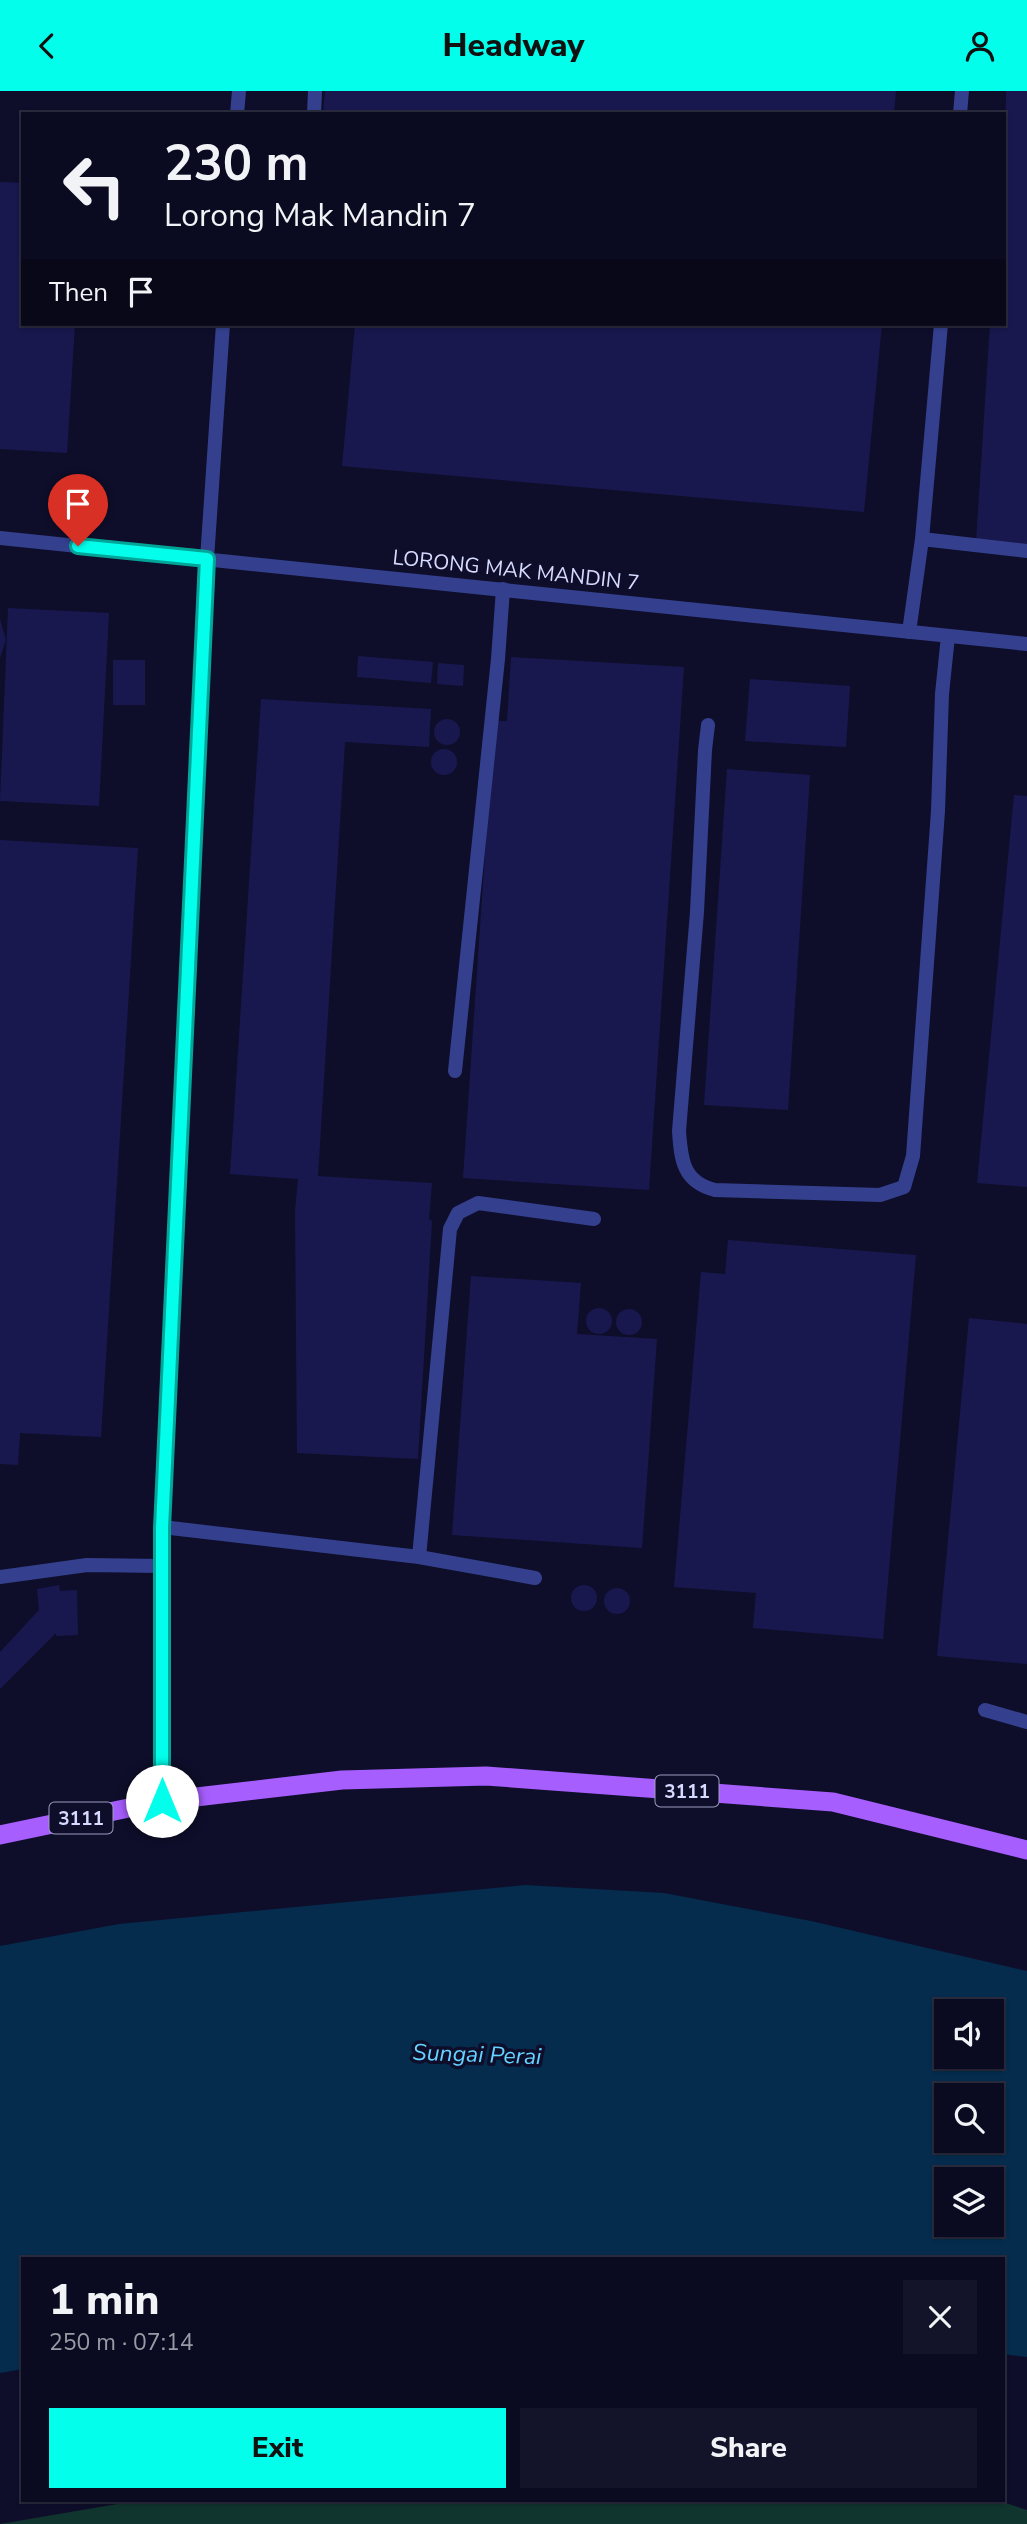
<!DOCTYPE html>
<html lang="en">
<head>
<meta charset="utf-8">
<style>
	:root { --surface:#0a0a20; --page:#131329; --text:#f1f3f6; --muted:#999aa5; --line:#2a2b3e; --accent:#03ffec }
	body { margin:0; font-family:"Nunito Sans",sans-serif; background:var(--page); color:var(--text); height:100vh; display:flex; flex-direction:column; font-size:26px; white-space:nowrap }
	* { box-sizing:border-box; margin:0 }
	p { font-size:23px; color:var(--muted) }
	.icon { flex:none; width:38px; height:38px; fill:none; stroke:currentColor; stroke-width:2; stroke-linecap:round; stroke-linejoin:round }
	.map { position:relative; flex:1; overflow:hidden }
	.panel { position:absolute; left:21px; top:2166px; width:984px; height:245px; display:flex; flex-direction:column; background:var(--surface); border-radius:0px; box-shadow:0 2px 5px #0004,0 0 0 2px var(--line) }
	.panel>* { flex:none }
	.banner { position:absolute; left:21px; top:21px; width:985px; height:214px; border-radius:0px; box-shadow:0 2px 5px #0004,0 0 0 2px var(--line); background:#0a0a20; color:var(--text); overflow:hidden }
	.fabs { position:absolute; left:934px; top:1908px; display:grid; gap:14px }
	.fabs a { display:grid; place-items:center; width:70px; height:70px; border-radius:0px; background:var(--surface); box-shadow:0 2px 5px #0004,0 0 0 2px var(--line); font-size:35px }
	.pin { position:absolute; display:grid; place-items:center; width:60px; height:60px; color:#fff; margin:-72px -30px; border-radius:50% 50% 50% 0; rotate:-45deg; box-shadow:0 0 7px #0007 }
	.pin .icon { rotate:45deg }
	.me { position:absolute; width:77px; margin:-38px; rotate:0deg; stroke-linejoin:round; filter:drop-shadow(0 0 5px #0008) }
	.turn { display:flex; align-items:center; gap:24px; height:147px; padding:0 28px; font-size:32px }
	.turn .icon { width:91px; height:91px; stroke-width:2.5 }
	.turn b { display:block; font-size:49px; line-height:60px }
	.then { display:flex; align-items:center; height:66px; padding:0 28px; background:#0003; gap:14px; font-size:26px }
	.round { display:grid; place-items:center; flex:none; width:74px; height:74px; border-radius:0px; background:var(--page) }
	.headline { display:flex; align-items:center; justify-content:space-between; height:119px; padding:0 28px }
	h1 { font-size:42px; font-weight:800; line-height:52px }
	.button { display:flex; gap:14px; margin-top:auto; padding:14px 28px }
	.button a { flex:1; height:80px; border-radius:0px; background:var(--accent); color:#111; font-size:28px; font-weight:800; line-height:80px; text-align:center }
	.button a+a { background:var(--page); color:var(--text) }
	header { display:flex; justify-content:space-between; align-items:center; height:91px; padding:0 28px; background:var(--accent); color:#111; font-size:32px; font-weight:800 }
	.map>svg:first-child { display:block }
	.green { fill:#10352e }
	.water { fill:#052c4d; fill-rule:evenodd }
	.building { fill:#19184e }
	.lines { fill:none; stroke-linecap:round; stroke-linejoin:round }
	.service { stroke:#34408e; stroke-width:14 }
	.minor { stroke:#34408e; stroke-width:14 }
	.primary { stroke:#a75eff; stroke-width:19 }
	.route-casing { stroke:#02a699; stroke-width:18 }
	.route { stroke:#03ffec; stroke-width:12 }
	.labels { text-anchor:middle; stroke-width:7; stroke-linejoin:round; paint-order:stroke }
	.shield { fill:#0e0e2b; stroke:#9b9dbf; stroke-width:2 }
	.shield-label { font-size:19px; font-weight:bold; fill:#d7daff }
	.street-label { font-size:21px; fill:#d7daff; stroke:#0e0e2b }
	.water-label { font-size:23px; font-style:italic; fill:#65d3ff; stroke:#0e0e2b }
</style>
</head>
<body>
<header><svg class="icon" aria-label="back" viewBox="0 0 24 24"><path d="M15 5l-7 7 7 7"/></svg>Headway<svg class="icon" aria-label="person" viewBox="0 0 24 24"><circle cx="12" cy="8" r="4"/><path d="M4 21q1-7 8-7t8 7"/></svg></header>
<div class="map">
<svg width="1027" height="2433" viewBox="0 0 1027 2433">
	<rect width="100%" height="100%" fill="#0e0e2b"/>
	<path class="green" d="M 135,2410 L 999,2410 L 1027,2419 L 1027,2433 L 0,2433 Z"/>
	<path class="water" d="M 525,1794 L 664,1802 L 811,1830 L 1027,1880 L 1027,2266 L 1003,2263 L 1003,2168 L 23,2168 L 23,2278 L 0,2282 L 0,1855 L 119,1833 ZM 947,1920 L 992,1920 L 992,1965 L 947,1965 ZM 947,2004 L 992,2004 L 992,2049 L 947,2049 ZM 947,2088 L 992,2088 L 992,2133 L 947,2133 Z"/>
	<path class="building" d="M 325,0 L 896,0 L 894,23 L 323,23 Z
		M 1006,0 L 1027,0 L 1027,454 L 976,451 L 990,233 L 1004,233 Z
		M 0,91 L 23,92 L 23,233 L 75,233 L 67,362 L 0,358 Z
		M 355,233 L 882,233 L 864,421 L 342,375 Z
		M 8,517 L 109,522 L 99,715 L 0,710 Z
		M 0,528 L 6,549 L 0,567 Z
		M 358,565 L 433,571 L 431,592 L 357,586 Z
		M 511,566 L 684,576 L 649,1099 L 463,1087 L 494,630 L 507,630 Z
		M 113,569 L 145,569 L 145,614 L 113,614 Z
		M 438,572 L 464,574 L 463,595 L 437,593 Z
		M 750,588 L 850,595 L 846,656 L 745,650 Z
		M 261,608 L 431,618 L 429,656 L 345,651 L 318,1085 L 432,1092 L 429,1128 L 432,1130 L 418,1368 L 297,1362 L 295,1120 L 298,1088 L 230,1083 Z
		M434 641a13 13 0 1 1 26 0a13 13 0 1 1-26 0Z
		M431 671a13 13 0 1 1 26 0a13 13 0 1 1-26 0Z
		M 727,678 L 810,684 L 788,1019 L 704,1014 Z
		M 1014,704 L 1027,705 L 1027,1096 L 977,1092 Z
		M 0,749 L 138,757 L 101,1346 L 20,1342 L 18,1374 L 0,1373 Z
		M 728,1149 L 916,1164 L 883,1548 L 753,1537 L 756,1502 L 674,1496 L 701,1181 L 725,1183 Z
		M 471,1185 L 581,1192 L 577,1243 L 657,1248 L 642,1457 L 452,1444 Z
		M586 1230a13 13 0 1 1 26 0a13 13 0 1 1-26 0Z
		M616 1231a13 13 0 1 1 26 0a13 13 0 1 1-26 0Z
		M 969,1227 L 1027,1233 L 1027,1573 L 937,1565 Z
		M 59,1494 L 60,1500 L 77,1499 L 78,1544 L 56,1545 L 56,1542 L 0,1598 L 0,1561 L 39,1519 L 37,1498 Z
		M571 1507a13 13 0 1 1 26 0a13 13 0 1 1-26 0Z
		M604 1510a13 13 0 1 1 26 0a13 13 0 1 1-26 0Z"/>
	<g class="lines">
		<path class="service" d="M 314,23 L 315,0
			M 960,23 L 962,0
			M 922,448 L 1027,460
			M 909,541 L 922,448 L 941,233
			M 708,634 L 705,659 L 697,821 L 679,1040 C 681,1069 683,1091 715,1099 L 880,1104 L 904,1096 L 913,1065 L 938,720 L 942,603 L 948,545
			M 455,980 L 498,568 L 503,498
			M 162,1436 L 419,1466 L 535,1487
			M 419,1466 L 450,1138 L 458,1122 L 478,1112 L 594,1128
			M 0,1486 L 87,1474 L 162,1475
			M 985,1619 L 1027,1631"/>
		<path class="minor" d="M 237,23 L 239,0
			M 0,447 L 1027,553
			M 162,1710 L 162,1436 L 207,468 L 223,233"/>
		<path class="primary" d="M 0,1744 L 162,1710 L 342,1689 L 486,1685 L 833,1711 L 1027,1759"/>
	</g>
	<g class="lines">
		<defs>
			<path id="route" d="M 78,455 L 207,468 L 162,1437 L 162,1710"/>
		</defs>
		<use href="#route" class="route-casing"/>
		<use href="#route" class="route"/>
	</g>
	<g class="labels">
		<g class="shield">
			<rect x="655.5" y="1684.5" width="63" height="31" rx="5"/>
			<rect x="49.5" y="1711.5" width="63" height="31" rx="5"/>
		</g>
		<g class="shield-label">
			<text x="687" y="1707">3111</text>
			<text x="81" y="1734">3111</text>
		</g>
		<g class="street-label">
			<text transform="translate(516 479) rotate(6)" y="7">LORONG MAK MANDIN 7</text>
		</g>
		<g class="water-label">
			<text transform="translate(477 1963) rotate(2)" y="8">Sungai Perai</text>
		</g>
	</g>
</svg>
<div class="fabs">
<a><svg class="icon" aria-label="sound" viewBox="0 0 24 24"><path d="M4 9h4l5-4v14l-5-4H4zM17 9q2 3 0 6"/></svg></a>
<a><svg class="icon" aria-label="search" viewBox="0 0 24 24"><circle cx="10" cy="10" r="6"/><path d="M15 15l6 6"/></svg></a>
<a><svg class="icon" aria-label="layers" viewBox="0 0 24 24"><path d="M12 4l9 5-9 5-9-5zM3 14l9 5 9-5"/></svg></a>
</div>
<div class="pin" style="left:78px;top:455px;background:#d93025"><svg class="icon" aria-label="arrive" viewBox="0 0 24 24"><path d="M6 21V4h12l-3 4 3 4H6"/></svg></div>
<svg class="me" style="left:162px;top:1710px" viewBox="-20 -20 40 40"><circle r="19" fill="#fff"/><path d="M0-13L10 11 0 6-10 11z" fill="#03ffec"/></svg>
<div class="banner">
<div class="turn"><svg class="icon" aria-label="left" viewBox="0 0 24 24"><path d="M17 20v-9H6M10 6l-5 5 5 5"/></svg><div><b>230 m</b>Lorong Mak Mandin 7</div></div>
<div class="then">Then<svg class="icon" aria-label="arrive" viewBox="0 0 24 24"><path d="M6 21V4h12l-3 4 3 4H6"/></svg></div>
</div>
<section class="panel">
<div class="headline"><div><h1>1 min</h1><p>250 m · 07:14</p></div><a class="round"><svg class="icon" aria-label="close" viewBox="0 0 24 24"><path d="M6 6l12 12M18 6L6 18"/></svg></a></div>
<div class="button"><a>Exit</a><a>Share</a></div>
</section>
</div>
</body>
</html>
